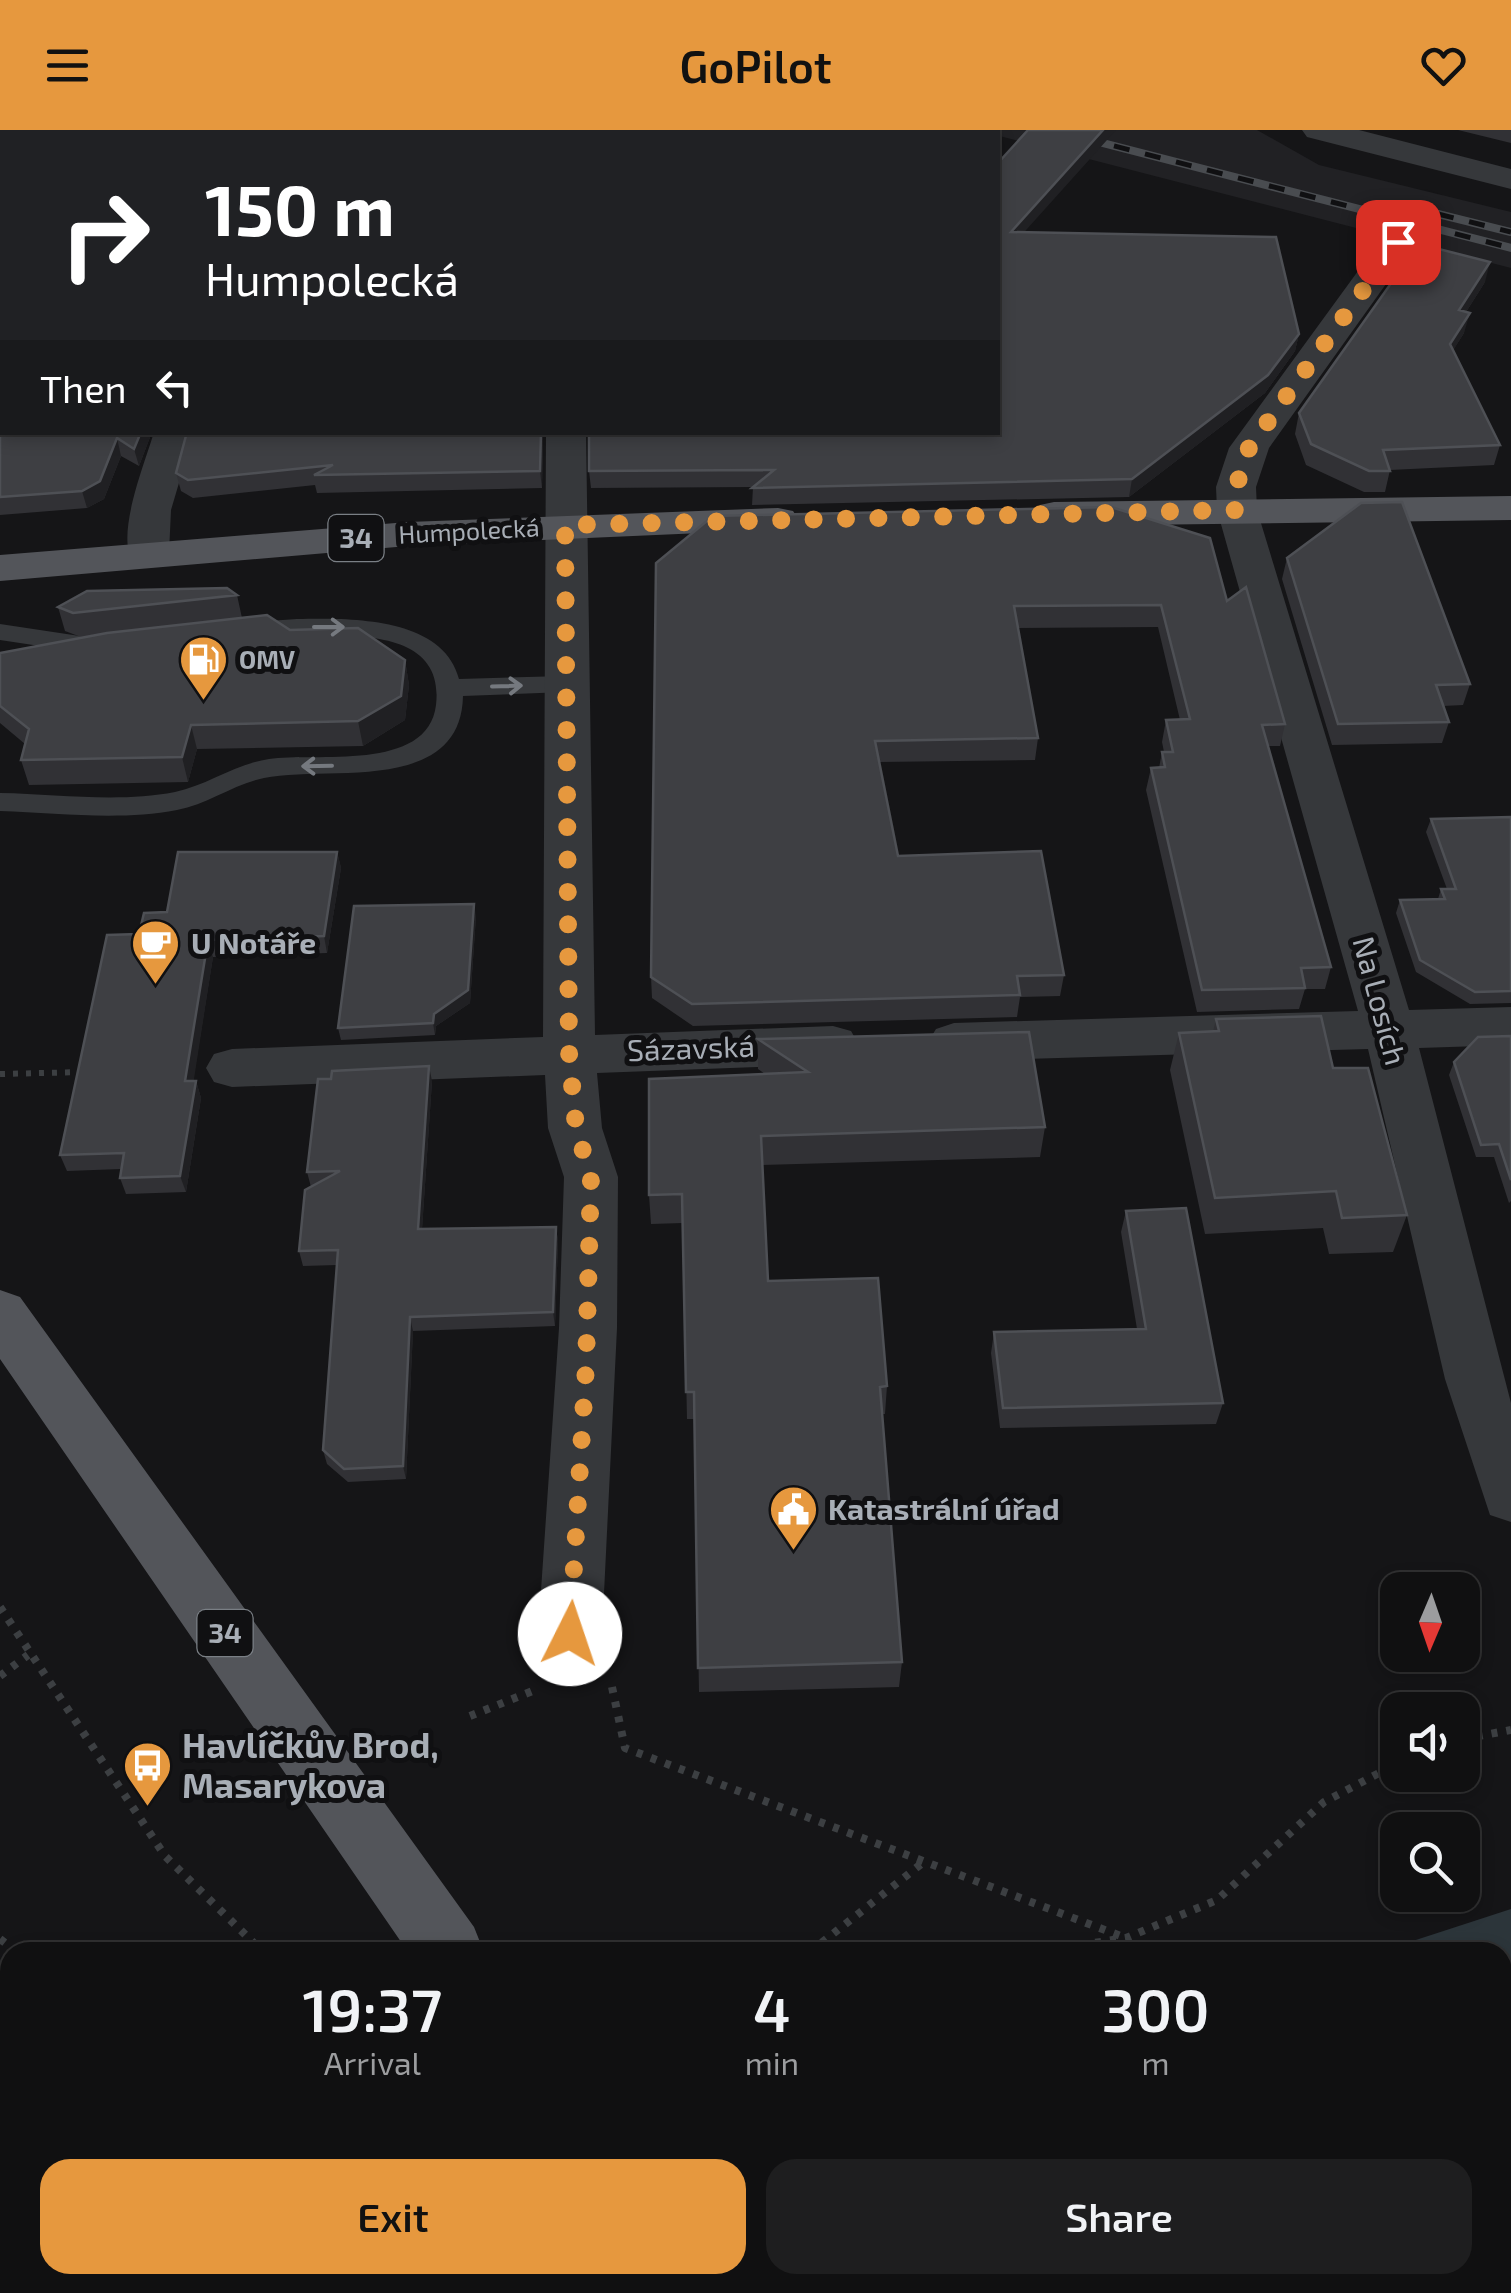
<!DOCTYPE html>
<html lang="en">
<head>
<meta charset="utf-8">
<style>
	:root { --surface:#101011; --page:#1e1e1f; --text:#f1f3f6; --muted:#9c9d9f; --line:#303031; --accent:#e6983e }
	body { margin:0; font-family:"Exo 2",sans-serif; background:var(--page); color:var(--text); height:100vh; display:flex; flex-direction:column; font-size:38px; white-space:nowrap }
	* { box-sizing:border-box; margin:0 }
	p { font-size:32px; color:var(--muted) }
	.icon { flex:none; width:55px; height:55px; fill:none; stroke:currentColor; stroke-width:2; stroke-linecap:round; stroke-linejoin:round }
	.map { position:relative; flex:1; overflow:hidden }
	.details { position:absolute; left:0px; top:1812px; width:1512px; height:352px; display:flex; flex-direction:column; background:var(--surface); border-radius:30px 30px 0 0; box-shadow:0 5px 15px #0003,0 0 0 2px var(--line) }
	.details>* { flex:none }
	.banner { position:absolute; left:0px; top:0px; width:1000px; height:305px; box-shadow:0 5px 15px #0003,0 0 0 2px var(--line); background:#202124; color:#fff; overflow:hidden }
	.needle { width:65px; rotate:182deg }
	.tools { position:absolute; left:1380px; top:1442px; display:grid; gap:20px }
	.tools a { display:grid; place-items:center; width:100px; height:100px; border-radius:20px; background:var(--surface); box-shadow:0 5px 15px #0003,0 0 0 2px var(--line); font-size:50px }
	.pin { position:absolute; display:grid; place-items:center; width:85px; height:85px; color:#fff; margin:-42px; border-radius:20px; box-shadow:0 5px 15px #0006 }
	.me { position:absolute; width:110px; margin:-55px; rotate:4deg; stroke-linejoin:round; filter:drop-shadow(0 0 8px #0008) }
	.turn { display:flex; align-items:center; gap:35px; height:210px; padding:0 40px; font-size:45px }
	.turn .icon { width:130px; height:130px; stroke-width:2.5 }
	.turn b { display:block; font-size:70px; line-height:85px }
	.then { display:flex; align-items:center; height:95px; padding:0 40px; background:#0003; gap:20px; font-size:38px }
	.eta { display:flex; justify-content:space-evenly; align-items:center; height:170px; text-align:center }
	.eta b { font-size:60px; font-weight:600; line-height:70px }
	.button { display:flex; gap:20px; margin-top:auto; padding:20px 40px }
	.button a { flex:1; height:115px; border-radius:30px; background:var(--accent); color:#111; font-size:40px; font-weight:600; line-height:115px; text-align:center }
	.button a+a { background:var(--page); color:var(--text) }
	header { display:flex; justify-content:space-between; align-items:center; height:130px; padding:0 40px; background:var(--accent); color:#111; font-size:45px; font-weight:600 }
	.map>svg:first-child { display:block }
	.built { fill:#212124 }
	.water { fill:#2c353a }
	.pier { fill:#151517 }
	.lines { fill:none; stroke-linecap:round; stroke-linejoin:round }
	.path-far1 { stroke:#3c3f42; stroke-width:6; stroke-dasharray:5 8; stroke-linecap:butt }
	.path { stroke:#3c3f42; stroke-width:8; stroke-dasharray:6 9; stroke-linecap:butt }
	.service { fill:#36383b; fill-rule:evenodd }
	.minor { fill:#36383b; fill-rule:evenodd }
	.primary { fill:#53555a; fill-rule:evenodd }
	.rail-casing { stroke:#494c50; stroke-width:8 }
	.rail { stroke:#101012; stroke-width:5; stroke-dasharray:16; stroke-linecap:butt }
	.wall { fill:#313135 }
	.shaded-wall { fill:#202023 }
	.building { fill:#3e3f43; stroke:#4e5055; stroke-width:2.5 }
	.oneway { stroke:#75797f }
	.route { stroke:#e6983e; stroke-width:18; stroke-dasharray:0 32.4 }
	.labels { text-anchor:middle; stroke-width:10; stroke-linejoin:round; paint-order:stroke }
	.far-street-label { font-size:25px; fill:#a8aeb6; stroke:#101012 }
	.far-poi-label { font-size:25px; font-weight:bold; fill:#a8aeb6; stroke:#101012; text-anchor:start }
	.shield { fill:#101012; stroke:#7a7f85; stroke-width:2.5 }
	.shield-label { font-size:28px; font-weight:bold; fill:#a8aeb6 }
	.poi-label { font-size:30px; font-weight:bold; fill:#a8aeb6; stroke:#101012; text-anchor:start }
	.street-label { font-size:30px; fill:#a8aeb6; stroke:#101012 }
	.near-poi-label { font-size:35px; font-weight:bold; fill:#a8aeb6; stroke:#101012; text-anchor:start }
</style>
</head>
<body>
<header><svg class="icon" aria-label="menu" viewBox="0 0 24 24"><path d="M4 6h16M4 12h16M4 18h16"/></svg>GoPilot<svg class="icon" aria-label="heart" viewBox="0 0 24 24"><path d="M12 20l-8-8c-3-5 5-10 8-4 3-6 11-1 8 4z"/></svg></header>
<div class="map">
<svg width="1511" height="2163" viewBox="0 0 1511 2163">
	<rect width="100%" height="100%" fill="#151517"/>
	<path class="built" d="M 976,0 L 1257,0 L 1319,35 L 1511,82 L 1511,138 Z"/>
	<path class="water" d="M 1511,1779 L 1511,2163 L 0,2163 L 0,1984 L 10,1988 L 10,2155 L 1502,2155 L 1502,1822 L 1379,1822 Z"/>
	<path class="pier" d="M 494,2155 L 869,2155 L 875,2163 L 499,2163 Z"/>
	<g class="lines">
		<path class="path-far1" d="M 0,944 L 85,942"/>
		<path class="path" d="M 0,1477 L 165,1726 L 263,1822
			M 0,1546 L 28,1525
			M 612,1557 L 625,1618 L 1126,1808
			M 470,1586 L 535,1560
			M 1462,1609 L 1511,1600
			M 0,1809 L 17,1822
			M 810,1822 L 925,1731
			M 1036,1822 L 1126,1808 L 1217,1770 L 1324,1672 L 1398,1633"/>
		<path class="service" d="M 297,489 C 348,488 443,486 459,549 L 565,546 L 578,554 L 565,562 L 463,566 C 461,666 325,635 264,648 C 234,654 208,674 177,680 C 120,691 58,683 0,681 L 0,663 C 57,664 118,673 175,662 C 208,655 235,634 269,629 C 314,622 428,643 436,575 C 449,464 248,526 228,501 L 241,493 Z
			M 0,494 L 93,508 L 106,516 L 93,524 L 0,510 Z"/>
		<path class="minor" d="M 581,0 L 615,0 L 615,2 L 582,2 Z
			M 1302,0 L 1359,0 L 1511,39 L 1511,59 L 1307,7 Z
			M 1398,101 L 1411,104 L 1416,112 L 1269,318 L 1256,357 L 1257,380 L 1409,880 L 1511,877 L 1511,915 L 1419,918 L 1511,1273 L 1511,1392 L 1490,1385 L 1445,1249 L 1368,919 L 954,931 L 936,925 L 928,912 L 936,899 L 954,893 L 1358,881 L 1217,380 L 1216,357 L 1229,318 L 1385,104 Z
			M 154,302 L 194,302 L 171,380 L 169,423 L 163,432 L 148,436 L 133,432 C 115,405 145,333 154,302 Z
			M 546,302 L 586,302 L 595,905 L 833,896 L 851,901 L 859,915 L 851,929 L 833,934 L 597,943 L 602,998 L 618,1047 L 617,1198 L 602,1504 L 592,1524 L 570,1533 L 548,1524 L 538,1504 L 559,1198 L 564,1047 L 548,998 L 545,945 L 232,957 L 214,952 L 206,938 L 214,924 L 232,919 L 543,907 Z"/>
		<path class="primary" d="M 1511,366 L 1511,390 L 1054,396 L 1040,393 L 1034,384 L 1040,375 L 1054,372 Z
			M 778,378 L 793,381 L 799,390 L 793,399 L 408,416 L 0,451 L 0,425 L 408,392 Z
			M 0,1160 L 20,1167 L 474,1797 L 484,1822 L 408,1822 L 0,1229 Z"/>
		<defs>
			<path id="rail" d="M 1052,0 L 1511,118
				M 1438,84 L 1511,102"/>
		</defs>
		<use href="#rail" class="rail-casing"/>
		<use href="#rail" class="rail"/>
	</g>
	<path class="wall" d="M 1458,0 L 1511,0 L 1511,13 Z
		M 1024,102 L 1299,204 L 1295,221 L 1265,263 L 1129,367 L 752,375 L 753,357 L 591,358 L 589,341 Z
		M 0,115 L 2,302 L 152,302 L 139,336 L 121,326 L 104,369 L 87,378 L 0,385 Z
		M 1485,152 L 1466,182 L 1464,203 L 1453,220 L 1500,315 L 1494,335 L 1390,340 L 1385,362 L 1364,362 L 1306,335 L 1295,304 L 1299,283 Z
		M 543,302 L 542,358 L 317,363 L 315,355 L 193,368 L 181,361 L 176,343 Z
		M 1287,428 L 1470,554 L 1463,575 L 1443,576 L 1449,592 L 1442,613 L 1332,615 L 1282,449 Z
		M 656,433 L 1227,471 L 1285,594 L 1280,616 L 1268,616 L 1331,837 L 1325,859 L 1305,859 L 1299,879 L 1197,882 L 1146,660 L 1151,638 L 1159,638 L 1162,622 L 1164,622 L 1162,612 L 1166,590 L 1180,590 L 1158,497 L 1018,498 L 1038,608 L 1035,630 L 879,632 L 898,726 L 1064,845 L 1060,866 L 1020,867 L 1017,887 L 693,896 L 652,868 L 651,847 Z
		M 237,465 L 242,488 L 405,530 L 409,555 L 405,590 L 363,616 L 197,619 L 188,652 L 29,655 L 21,630 L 25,614 L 0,593 L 0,523 L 94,506 L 81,507 L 65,501 L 58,477 Z
		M 1511,687 L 1511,873 L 1470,874 L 1416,842 L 1396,783 L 1400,770 L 1438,769 L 1441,759 L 1447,759 L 1426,702 L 1431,689 Z
		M 337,722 L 341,738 L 327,823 L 213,827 L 193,951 L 196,951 L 201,968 L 186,1062 L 126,1064 L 120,1048 L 121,1039 L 67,1041 L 60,1025 L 139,804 L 167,782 Z
		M 476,786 L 470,873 L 436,896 L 435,905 L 341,910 L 338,898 Z
		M 1216,889 L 1333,938 L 1407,1085 L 1393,1122 L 1329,1124 L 1323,1098 L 1205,1104 L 1170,940 L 1179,903 L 1213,902 Z
		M 1511,906 L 1511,1071 L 1509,1073 L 1494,1027 L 1476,1027 L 1449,945 L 1454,932 Z
		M 758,909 L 1045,997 L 1040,1027 L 762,1035 L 768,1151 L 887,1256 L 885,1284 L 882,1284 L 902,1532 L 899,1557 L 699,1562 L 694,1289 L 687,1289 L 683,1093 L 651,1094 L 649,1065 L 765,944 L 758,939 Z
		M 432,951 L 422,1099 L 556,1097 L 558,1111 L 555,1196 L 413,1201 L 406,1349 L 348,1352 L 327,1334 L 323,1320 L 337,1135 L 303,1136 L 299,1121 L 311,1057 L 307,1042 Z
		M 1126,1081 L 1223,1273 L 1216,1294 L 1000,1298 L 991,1223 L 994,1202 L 1137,1199 L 1121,1102 Z"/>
	<path class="shaded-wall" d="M 1103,0 L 1116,0 L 1009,119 L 1011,102 Z
		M 1490,132 L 1485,152 L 1454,201 L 1459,180 Z
		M 1470,183 L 1464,203 L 1444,235 L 1450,214 Z
		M 1299,204 L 1295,221 L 1265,263 L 1129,367 L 1132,349 Z
		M 141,302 L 152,302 L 139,336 L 134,319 Z
		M 541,302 L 543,302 L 542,358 L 540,341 Z
		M 117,308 L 121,326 L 104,369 L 87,378 L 82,361 Z
		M 405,530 L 409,555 L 405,590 L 363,616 L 358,591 Z
		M 191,595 L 197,619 L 188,652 L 182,627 Z
		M 337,722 L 341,738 L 327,823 L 324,806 Z
		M 474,774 L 476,786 L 470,873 L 436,896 L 435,905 L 433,893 L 434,884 Z
		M 208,810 L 213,827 L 191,968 L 185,951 Z
		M 429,936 L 432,951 L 421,1114 L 418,1099 Z
		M 196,951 L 201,968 L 186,1062 L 180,1046 Z
		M 556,1097 L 558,1111 L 555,1196 L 553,1182 Z
		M 410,1187 L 413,1201 L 406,1349 L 403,1336 Z"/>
	<path class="building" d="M 60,0 L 493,0 L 492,2 L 58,2 Z
		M 1028,0 L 1103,0 L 1011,102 L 1276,107 L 1299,204 L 1268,245 L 1132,349 L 752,358 L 774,340 L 589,341 L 589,302 L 998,302 L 998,33 Z
		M 2,110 L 2,302 L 141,302 L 134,319 L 117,308 L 100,351 L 82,361 L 0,367 L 0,115 Z
		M 1419,114 L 1490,132 L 1459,180 L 1470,183 L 1450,214 L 1500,315 L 1383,320 L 1390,341 L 1369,341 L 1311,314 L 1299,283 Z
		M 187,302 L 541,302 L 540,341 L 314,345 L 333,335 L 188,350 L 176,343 Z
		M 1402,372 L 1470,554 L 1436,555 L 1449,592 L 1338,594 L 1287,428 L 1361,373 Z
		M 1111,377 L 1210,408 L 1227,471 L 1246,457 L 1285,594 L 1262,595 L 1331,837 L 1301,838 L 1305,858 L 1202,860 L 1151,638 L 1165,637 L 1162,622 L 1173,622 L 1166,590 L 1190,589 L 1161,475 L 1014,476 L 1038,608 L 875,611 L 898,726 L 1041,721 L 1064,845 L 1017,846 L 1020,865 L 692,874 L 651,847 L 656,433 L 713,386 Z
		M 227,458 L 237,465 L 73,483 L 58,477 L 87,461 Z
		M 267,485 L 290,500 L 358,498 L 405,530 L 401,566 L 358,591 L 191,595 L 182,627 L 21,630 L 29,599 L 0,576 L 0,523 L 107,503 Z
		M 1511,687 L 1511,861 L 1475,862 L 1420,830 L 1400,770 L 1445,769 L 1441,759 L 1456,759 L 1431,689 Z
		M 178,722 L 337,722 L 324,806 L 208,810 L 185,951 L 196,951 L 180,1046 L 120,1048 L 124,1023 L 60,1025 L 107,805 L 139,804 L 144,783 L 167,782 Z
		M 474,774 L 468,860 L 434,884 L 433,893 L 338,898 L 354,776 Z
		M 1321,886 L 1333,938 L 1368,938 L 1407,1085 L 1342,1088 L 1336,1061 L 1215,1068 L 1179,903 L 1219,901 L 1216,889 Z
		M 1029,902 L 1045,997 L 761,1006 L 768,1151 L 878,1148 L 887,1256 L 880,1257 L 902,1532 L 698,1538 L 694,1262 L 686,1262 L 682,1064 L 649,1065 L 649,949 L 808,942 L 758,909 Z
		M 1511,906 L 1511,1050 L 1499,1014 L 1481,1015 L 1454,932 L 1478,907 Z
		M 429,936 L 418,1099 L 556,1097 L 553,1182 L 410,1187 L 403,1336 L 344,1339 L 323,1320 L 338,1120 L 299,1121 L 305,1060 L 340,1041 L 307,1042 L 318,949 L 331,949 L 332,941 Z
		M 1186,1078 L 1223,1273 L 1003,1278 L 994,1202 L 1146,1199 L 1126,1081 Z"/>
	<defs><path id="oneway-shaft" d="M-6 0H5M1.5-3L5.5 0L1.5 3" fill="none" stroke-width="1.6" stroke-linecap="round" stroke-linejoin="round" transform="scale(2.5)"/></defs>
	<g class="oneway">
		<use href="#oneway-shaft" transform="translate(329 497)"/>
		<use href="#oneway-shaft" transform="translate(507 556) rotate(-2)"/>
		<use href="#oneway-shaft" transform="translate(317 636) rotate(179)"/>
	</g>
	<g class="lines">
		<path class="route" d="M 570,1504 L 586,1236 L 591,1047 L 576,998 L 569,922 L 565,395 L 1236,380 L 1236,357 L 1249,318 L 1398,112"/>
	</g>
	<defs>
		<symbol id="fuel-pin" viewBox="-11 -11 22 30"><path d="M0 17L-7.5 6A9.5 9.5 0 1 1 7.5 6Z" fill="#e6983e" stroke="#101012"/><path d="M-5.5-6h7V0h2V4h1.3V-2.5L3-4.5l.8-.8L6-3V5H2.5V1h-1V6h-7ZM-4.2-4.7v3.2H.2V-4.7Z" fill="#fff"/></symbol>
		<symbol id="cafe-pin" viewBox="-11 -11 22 30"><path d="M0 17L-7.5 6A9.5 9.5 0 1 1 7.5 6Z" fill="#e6983e" stroke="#101012"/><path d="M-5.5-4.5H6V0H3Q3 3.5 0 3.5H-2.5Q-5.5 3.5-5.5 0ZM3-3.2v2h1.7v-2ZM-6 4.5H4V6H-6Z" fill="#fff"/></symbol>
		<symbol id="civic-pin" viewBox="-11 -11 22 30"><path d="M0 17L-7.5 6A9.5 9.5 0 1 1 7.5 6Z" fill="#e6983e" stroke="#101012"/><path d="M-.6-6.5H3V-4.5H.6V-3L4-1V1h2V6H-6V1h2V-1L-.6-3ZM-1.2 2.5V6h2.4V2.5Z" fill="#fff"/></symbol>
		<symbol id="bus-pin" viewBox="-11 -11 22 30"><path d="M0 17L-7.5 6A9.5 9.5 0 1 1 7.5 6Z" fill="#e6983e" stroke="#101012"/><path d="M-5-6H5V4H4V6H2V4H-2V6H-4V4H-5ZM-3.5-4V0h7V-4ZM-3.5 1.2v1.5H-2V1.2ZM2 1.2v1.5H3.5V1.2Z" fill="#fff"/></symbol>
	</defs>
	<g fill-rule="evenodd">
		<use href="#fuel-pin" x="176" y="502" width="55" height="75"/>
		<use href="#cafe-pin" x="128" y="786" width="55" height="75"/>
		<use href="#civic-pin" x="766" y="1352" width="55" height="75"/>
		<use href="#bus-pin" x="120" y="1608" width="55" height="75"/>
	</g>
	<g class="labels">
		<g class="far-street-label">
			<text transform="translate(469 401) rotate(-3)" y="9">Humpolecká</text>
		</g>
		<g class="far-poi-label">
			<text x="239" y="539">OMV</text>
		</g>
		<g class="shield">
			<rect x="328.5" y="385" width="55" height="46" rx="8"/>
			<rect x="197.5" y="1480" width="55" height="46" rx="8"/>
		</g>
		<g class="shield-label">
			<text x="356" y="418">34</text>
			<text x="225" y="1513">34</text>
		</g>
		<g class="poi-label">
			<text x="191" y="824">U Notáře</text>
			<text x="828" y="1390">Katastrální úřad</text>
		</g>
		<g class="street-label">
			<text transform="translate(1379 871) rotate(75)" y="10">Na Losích</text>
			<text transform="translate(691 919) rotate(-2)" y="10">Sázavská</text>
		</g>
		<g class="near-poi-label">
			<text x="182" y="1628">Havlíčkův Brod,<tspan x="182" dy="40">Masarykova</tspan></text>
		</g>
	</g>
</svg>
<div class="tools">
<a><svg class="needle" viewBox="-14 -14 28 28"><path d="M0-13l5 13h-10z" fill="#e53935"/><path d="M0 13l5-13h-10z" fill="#9c9d9f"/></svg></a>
<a><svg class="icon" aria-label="sound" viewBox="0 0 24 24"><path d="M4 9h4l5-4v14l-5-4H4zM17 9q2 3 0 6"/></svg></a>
<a><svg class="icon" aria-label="search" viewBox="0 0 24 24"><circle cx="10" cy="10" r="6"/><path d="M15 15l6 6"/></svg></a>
</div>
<div class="pin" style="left:1398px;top:112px;background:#d93025"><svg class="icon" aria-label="arrive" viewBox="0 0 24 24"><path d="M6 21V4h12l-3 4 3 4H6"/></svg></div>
<svg class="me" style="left:570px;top:1504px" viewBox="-20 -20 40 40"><circle r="19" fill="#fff"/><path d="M0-13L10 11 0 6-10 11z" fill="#e6983e"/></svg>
<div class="banner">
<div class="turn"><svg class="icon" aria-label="right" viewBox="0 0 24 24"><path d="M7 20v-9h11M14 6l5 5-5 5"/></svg><div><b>150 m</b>Humpolecká</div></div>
<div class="then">Then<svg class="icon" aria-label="left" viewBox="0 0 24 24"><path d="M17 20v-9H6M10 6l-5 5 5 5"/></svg></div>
</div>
<section class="details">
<div class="eta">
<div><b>19:37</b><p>Arrival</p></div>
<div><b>4</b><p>min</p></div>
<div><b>300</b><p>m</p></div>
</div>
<div class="button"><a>Exit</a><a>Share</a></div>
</section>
</div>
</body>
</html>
